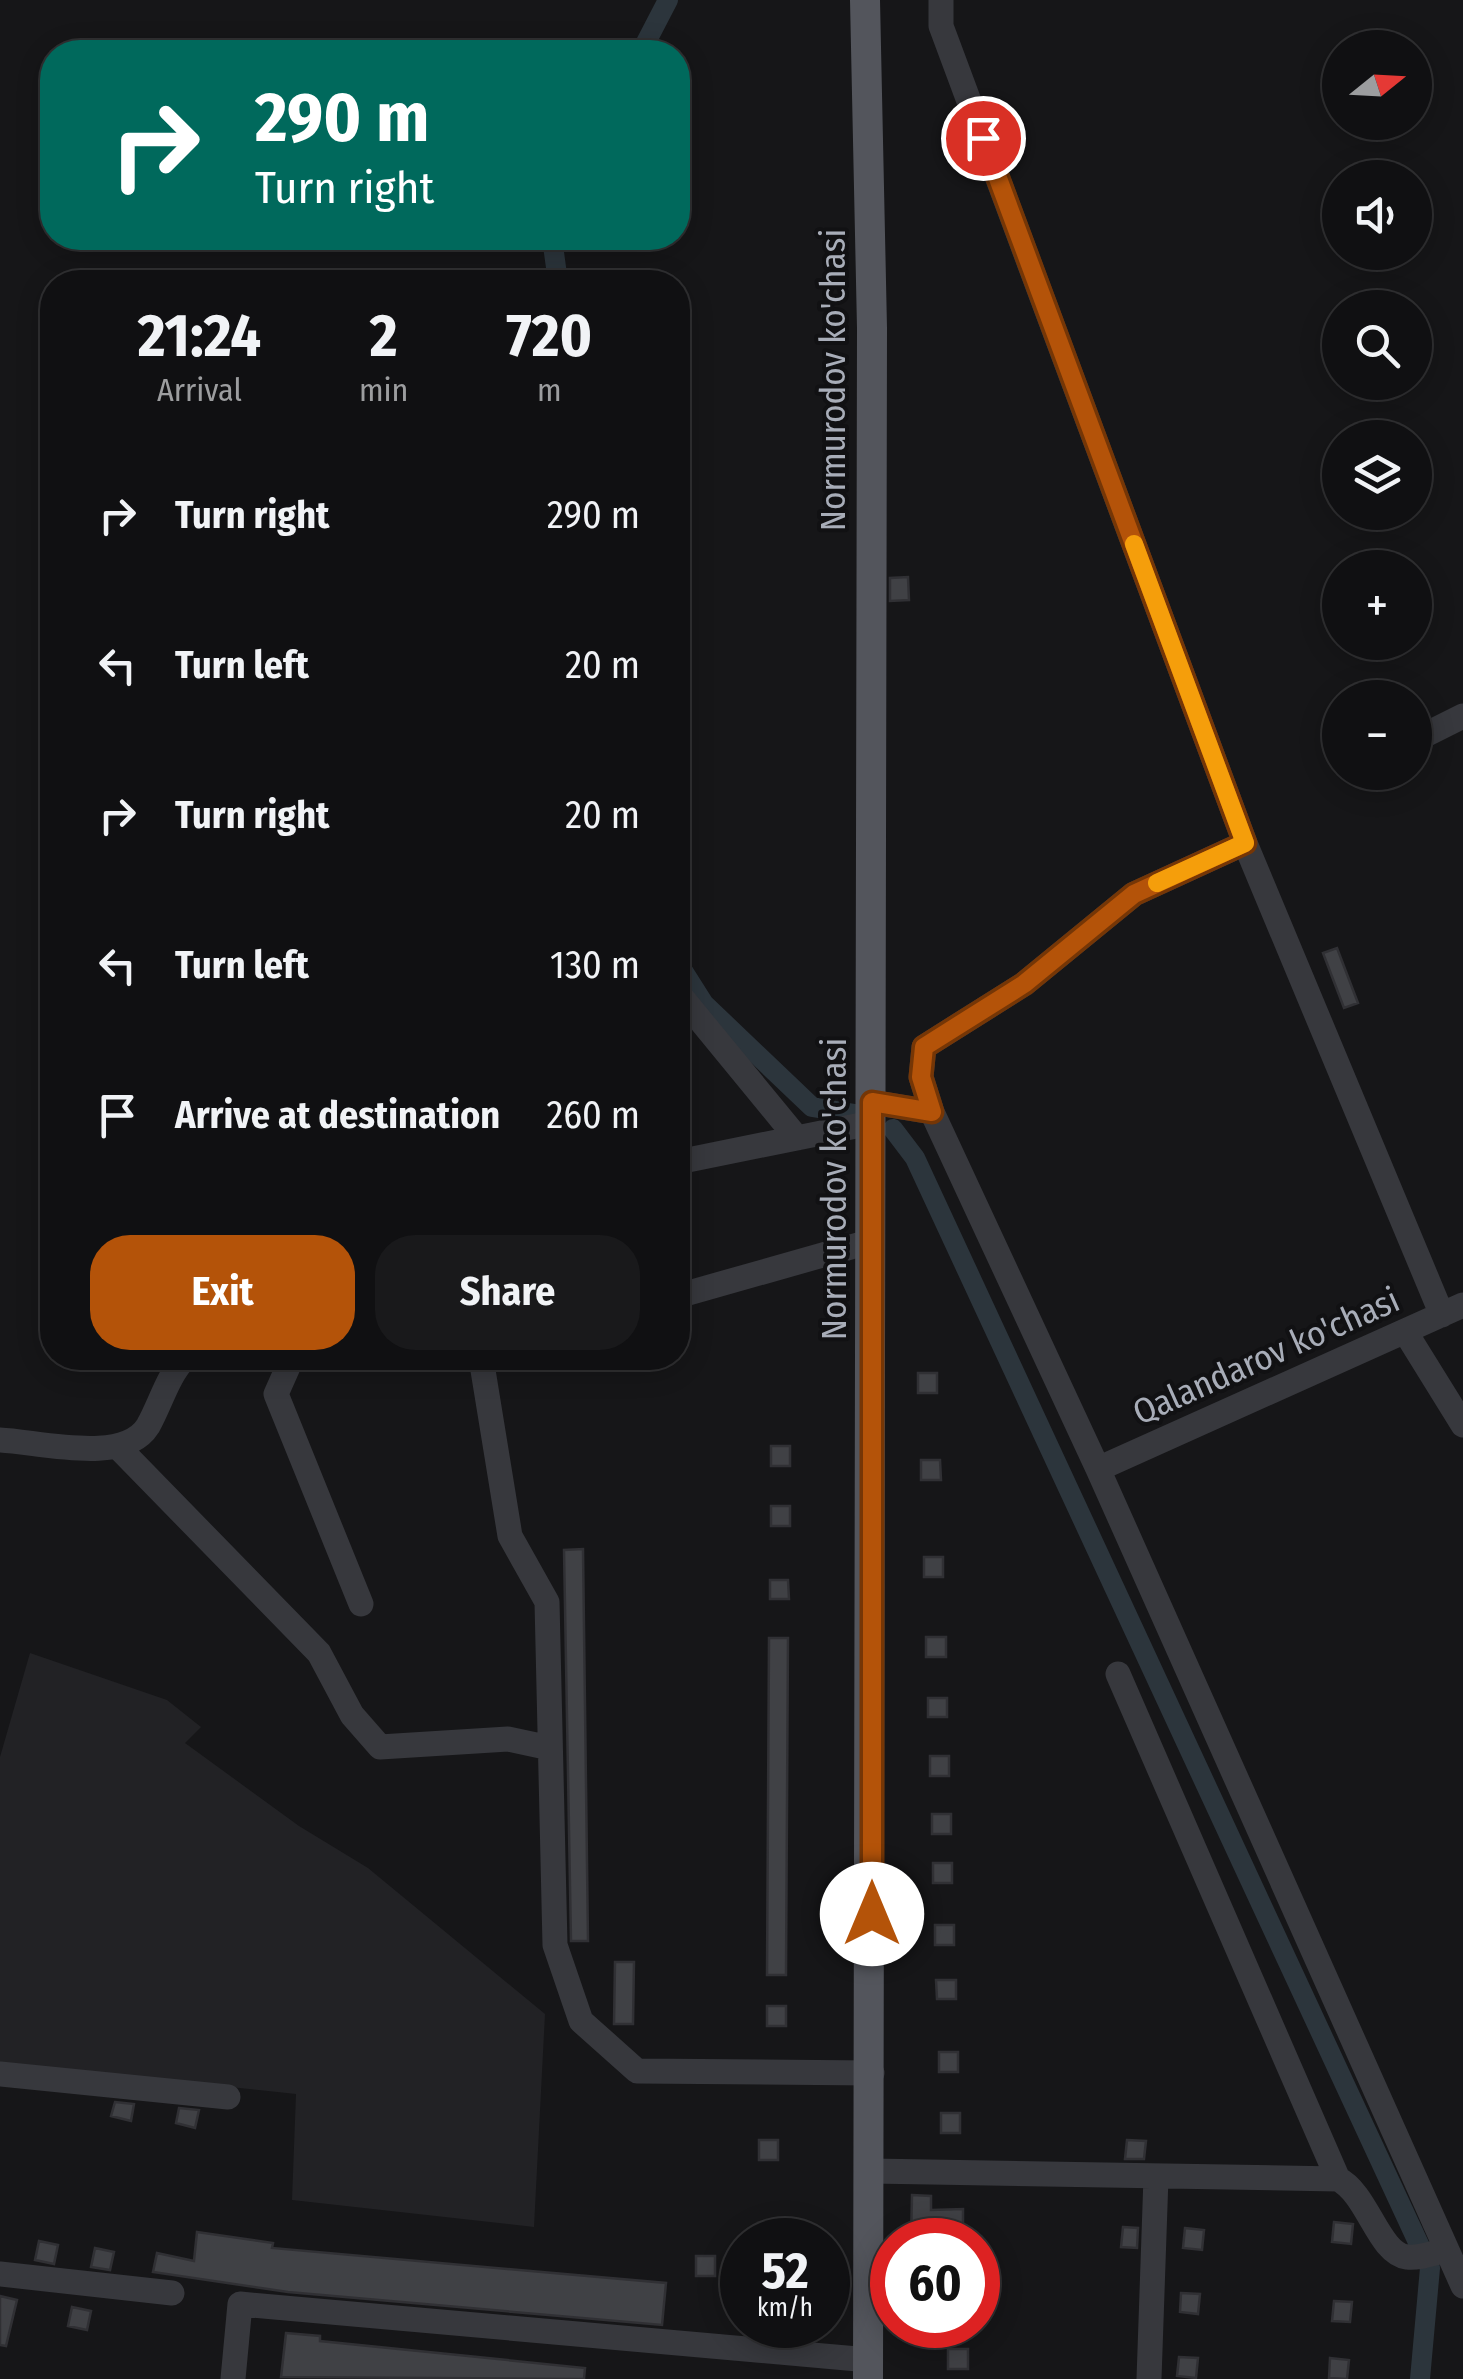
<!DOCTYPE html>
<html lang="en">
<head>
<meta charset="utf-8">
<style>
	:root { --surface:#101012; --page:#19191b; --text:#f1f3f6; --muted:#9c9d9f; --line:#303032; --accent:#b45309 }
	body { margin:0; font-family:"Fira Sans Condensed",sans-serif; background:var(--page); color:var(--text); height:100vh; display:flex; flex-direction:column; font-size:38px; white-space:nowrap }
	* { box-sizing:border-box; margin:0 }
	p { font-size:32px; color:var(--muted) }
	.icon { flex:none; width:55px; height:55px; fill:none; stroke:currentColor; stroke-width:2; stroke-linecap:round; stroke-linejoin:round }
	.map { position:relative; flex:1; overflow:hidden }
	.drawer { position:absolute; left:40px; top:270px; width:650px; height:1100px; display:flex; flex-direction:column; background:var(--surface); border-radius:40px; box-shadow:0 5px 25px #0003,0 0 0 2px var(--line) }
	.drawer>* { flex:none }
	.guide { position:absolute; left:40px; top:40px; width:650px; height:210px; border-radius:40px; box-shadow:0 5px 25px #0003,0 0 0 2px var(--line); background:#00695c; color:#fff; overflow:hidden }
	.needle { width:65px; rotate:72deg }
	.controls { position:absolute; left:1322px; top:30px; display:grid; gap:20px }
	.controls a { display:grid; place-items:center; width:110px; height:110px; border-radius:50%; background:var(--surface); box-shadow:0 5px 25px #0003,0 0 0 2px var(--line); font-size:50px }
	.speed { position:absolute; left:720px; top:2218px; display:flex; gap:20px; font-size:50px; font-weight:700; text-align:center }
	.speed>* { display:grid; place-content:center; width:130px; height:130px; border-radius:50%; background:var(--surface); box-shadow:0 5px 25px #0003,0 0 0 2px var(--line); line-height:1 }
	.speed small { font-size:25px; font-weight:400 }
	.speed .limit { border:15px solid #d22; background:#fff; color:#111 }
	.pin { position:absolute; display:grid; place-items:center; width:85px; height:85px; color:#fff; margin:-42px; border:5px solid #fff; border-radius:50%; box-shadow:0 2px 10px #0007 }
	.me { position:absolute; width:110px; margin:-55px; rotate:0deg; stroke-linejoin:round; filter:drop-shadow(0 0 8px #0008) }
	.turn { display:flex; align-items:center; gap:35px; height:210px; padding:0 50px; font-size:45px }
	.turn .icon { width:130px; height:130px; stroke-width:2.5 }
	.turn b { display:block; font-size:70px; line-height:85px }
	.eta { display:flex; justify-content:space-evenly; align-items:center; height:170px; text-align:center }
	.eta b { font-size:60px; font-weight:700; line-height:70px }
	.action { display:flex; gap:20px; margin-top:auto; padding:20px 50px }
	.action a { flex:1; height:115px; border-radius:40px; background:var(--accent); color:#fff; font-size:40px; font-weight:700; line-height:115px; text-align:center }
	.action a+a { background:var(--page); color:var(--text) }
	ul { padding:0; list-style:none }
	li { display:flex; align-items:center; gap:30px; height:150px; padding:0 50px }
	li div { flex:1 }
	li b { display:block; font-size:38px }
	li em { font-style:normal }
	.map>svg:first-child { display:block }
	.built { fill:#222225 }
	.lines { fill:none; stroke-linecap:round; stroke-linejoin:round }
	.canal { stroke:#2c353c; stroke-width:20 }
	.building { fill:#404145; stroke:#303034; stroke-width:2.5 }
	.minor { stroke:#37383d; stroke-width:25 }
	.major { stroke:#53555c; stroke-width:30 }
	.route-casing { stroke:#753606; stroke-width:25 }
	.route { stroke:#b45309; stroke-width:18 }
	.slow { stroke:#f59e0b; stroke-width:18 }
	.labels { text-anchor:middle; stroke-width:8; stroke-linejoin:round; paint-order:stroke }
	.street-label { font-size:35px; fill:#a8adb8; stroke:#111113 }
</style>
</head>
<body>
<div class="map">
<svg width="1463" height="2379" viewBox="0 0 1463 2379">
	<rect width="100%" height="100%" fill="#161618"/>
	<path class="built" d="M 30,1653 L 167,1700 L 201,1727 L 185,1743 L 299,1826 L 368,1868 L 545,2014 L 534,2227 L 292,2200 L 296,2094 L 0,2062 L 0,1757 Z"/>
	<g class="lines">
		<path class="canal" d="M 641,52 L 668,0
			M 552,238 L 558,282
			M 678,588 L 678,669
			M 678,963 L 704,1004 L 812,1107 L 855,1114
			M 893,1129 L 915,1158 L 1430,2268 L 1420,2379"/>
	</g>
	<path class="building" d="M 908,577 L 909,600 L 890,601 L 890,578 Z
		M 1337,948 L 1358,1003 L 1344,1008 L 1323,953 Z
		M 918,1373 L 937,1373 L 937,1393 L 918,1393 Z
		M 771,1446 L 790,1446 L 790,1466 L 771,1466 Z
		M 921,1460 L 940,1460 L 941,1480 L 921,1480 Z
		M 771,1506 L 790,1506 L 790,1526 L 771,1526 Z
		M 583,1549 L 588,1941 L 571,1941 L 564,1550 Z
		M 924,1557 L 943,1557 L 943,1577 L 924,1577 Z
		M 770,1580 L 788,1580 L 789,1599 L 770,1599 Z
		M 926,1637 L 946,1637 L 946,1657 L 926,1657 Z
		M 769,1638 L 788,1638 L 786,1975 L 767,1975 Z
		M 928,1698 L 947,1698 L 947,1717 L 928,1717 Z
		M 930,1756 L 949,1756 L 949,1776 L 930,1776 Z
		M 932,1814 L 951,1814 L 951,1834 L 932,1834 Z
		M 933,1863 L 952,1863 L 952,1883 L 933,1883 Z
		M 935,1925 L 954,1925 L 954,1945 L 935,1945 Z
		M 615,1962 L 634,1962 L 633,2024 L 614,2024 Z
		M 936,1980 L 956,1980 L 956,1999 L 937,1999 Z
		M 767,2006 L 786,2006 L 786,2026 L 767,2026 Z
		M 939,2052 L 958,2052 L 958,2072 L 939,2072 Z
		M 115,2102 L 134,2104 L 131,2121 L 111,2116 Z
		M 179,2108 L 199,2110 L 195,2128 L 176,2123 Z
		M 941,2113 L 960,2113 L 960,2133 L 941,2133 Z
		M 759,2140 L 778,2140 L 778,2160 L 759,2160 Z
		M 1127,2140 L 1146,2141 L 1144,2159 L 1125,2159 Z
		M 912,2195 L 931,2196 L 931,2210 L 963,2209 L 963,2229 L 931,2229 L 931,2240 L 911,2240 Z
		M 1334,2222 L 1353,2224 L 1351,2244 L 1332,2242 Z
		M 758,2223 L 777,2223 L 777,2240 L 758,2240 Z
		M 1123,2227 L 1138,2228 L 1137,2248 L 1121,2247 Z
		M 1185,2228 L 1204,2230 L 1202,2250 L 1183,2248 Z
		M 197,2232 L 273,2243 L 272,2248 L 666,2283 L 662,2325 L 288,2292 L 153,2272 L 157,2253 L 194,2261 Z
		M 39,2241 L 58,2245 L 54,2264 L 35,2260 Z
		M 95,2248 L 114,2252 L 110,2270 L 91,2267 Z
		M 696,2256 L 715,2256 L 715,2276 L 696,2276 Z
		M 1181,2293 L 1200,2294 L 1198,2314 L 1180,2312 Z
		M 0,2296 L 17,2300 L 6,2346 L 0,2345 Z
		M 1334,2301 L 1352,2302 L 1350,2322 L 1332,2321 Z
		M 72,2307 L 91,2311 L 87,2330 L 68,2326 Z
		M 286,2333 L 320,2336 L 320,2341 L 585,2368 L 584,2379 L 281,2377 Z
		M 948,2349 L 968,2349 L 968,2369 L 948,2369 Z
		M 1179,2357 L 1198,2358 L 1196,2378 L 1177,2376 Z
		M 1330,2358 L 1349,2360 L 1347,2379 L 1329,2378 Z"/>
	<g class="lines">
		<path class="minor" d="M 941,0 L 941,26 L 1245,843 L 1442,1315
			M 1415,740 L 1463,716
			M 1245,843 L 1134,894 L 1024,984 L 924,1047 L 921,1077 L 932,1112 L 1098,1469 L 1463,2286
			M 678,993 L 797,1138
			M 871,1102 L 932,1112
			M 678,1162 L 871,1123
			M 678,1296 L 872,1241
			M 1406,1333 L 1463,1425
			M 292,1358 L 276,1394 L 361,1604
			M 481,1358 L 510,1536 L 547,1602 L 555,1945 L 581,2021 L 637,2071 L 872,2073
			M 0,1440 C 40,1442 124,1465 148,1426 C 161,1403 167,1377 185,1358
			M 118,1447 L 319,1653 L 352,1715 L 380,1747 L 508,1739 L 550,1748
			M 1098,1469 L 1463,1305
			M 1118,1674 L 1338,2179
			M 0,2074 L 228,2097
			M 871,2171 L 1338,2179 C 1368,2194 1378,2253 1407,2257 C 1418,2259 1436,2252 1447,2250
			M 0,2274 L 172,2293
			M 233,2379 L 240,2304 L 869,2360
			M 1149,2379 L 1156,2177"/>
		<path class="major" d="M 865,0 L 872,328 L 868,2379"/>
	</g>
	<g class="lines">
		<defs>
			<path id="route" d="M 872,1914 L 872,1102 L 932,1112 L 921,1077 L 924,1047 L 1024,984 L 1134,894 L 1245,843 L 983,138"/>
		</defs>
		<use href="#route" class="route-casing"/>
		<use href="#route" class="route"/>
		<path class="slow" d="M 1134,544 L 1245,843 L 1157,883"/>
	</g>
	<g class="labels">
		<g class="street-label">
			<text transform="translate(833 380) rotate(-90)" y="12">Normurodov ko'chasi</text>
			<text transform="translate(834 1189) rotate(-90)" y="12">Normurodov ko'chasi</text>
			<text transform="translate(1266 1356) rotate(-24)" y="12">Qalandarov ko'chasi</text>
		</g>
	</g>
</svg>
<div class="controls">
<a><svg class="needle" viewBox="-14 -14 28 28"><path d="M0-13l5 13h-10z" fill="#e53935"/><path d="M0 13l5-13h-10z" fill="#9c9d9f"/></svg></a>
<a><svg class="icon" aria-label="sound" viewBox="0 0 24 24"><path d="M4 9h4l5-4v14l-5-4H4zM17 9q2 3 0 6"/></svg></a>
<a><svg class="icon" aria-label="search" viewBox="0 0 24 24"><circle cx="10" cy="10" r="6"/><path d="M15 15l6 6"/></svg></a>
<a><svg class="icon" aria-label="layers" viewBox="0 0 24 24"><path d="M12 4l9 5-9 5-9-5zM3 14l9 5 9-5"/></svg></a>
<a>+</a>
<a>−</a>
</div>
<div class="speed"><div>52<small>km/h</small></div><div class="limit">60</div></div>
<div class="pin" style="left:983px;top:138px;background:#d93025"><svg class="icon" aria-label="arrive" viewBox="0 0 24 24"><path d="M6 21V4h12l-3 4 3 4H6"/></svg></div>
<svg class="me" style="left:872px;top:1914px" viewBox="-20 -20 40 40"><circle r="19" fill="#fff"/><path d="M0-13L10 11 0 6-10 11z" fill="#b45309"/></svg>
<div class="guide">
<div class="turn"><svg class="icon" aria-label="right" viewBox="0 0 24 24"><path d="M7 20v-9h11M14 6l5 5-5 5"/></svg><div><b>290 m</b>Turn right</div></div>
</div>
<section class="drawer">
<div class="eta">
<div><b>21:24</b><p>Arrival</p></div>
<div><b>2</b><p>min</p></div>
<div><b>720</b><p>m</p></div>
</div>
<ul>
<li><svg class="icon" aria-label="right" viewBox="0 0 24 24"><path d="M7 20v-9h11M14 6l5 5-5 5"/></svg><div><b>Turn right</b></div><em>290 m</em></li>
<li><svg class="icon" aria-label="left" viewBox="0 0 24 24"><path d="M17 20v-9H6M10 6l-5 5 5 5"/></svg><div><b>Turn left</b></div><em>20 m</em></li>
<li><svg class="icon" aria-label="right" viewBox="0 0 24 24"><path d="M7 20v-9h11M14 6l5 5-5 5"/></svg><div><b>Turn right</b></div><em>20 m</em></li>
<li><svg class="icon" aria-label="left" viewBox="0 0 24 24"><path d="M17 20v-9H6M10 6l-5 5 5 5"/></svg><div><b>Turn left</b></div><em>130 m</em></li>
<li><svg class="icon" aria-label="arrive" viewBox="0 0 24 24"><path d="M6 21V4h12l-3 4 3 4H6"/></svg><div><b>Arrive at destination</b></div><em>260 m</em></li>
</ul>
<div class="action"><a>Exit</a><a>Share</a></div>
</section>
</div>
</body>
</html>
